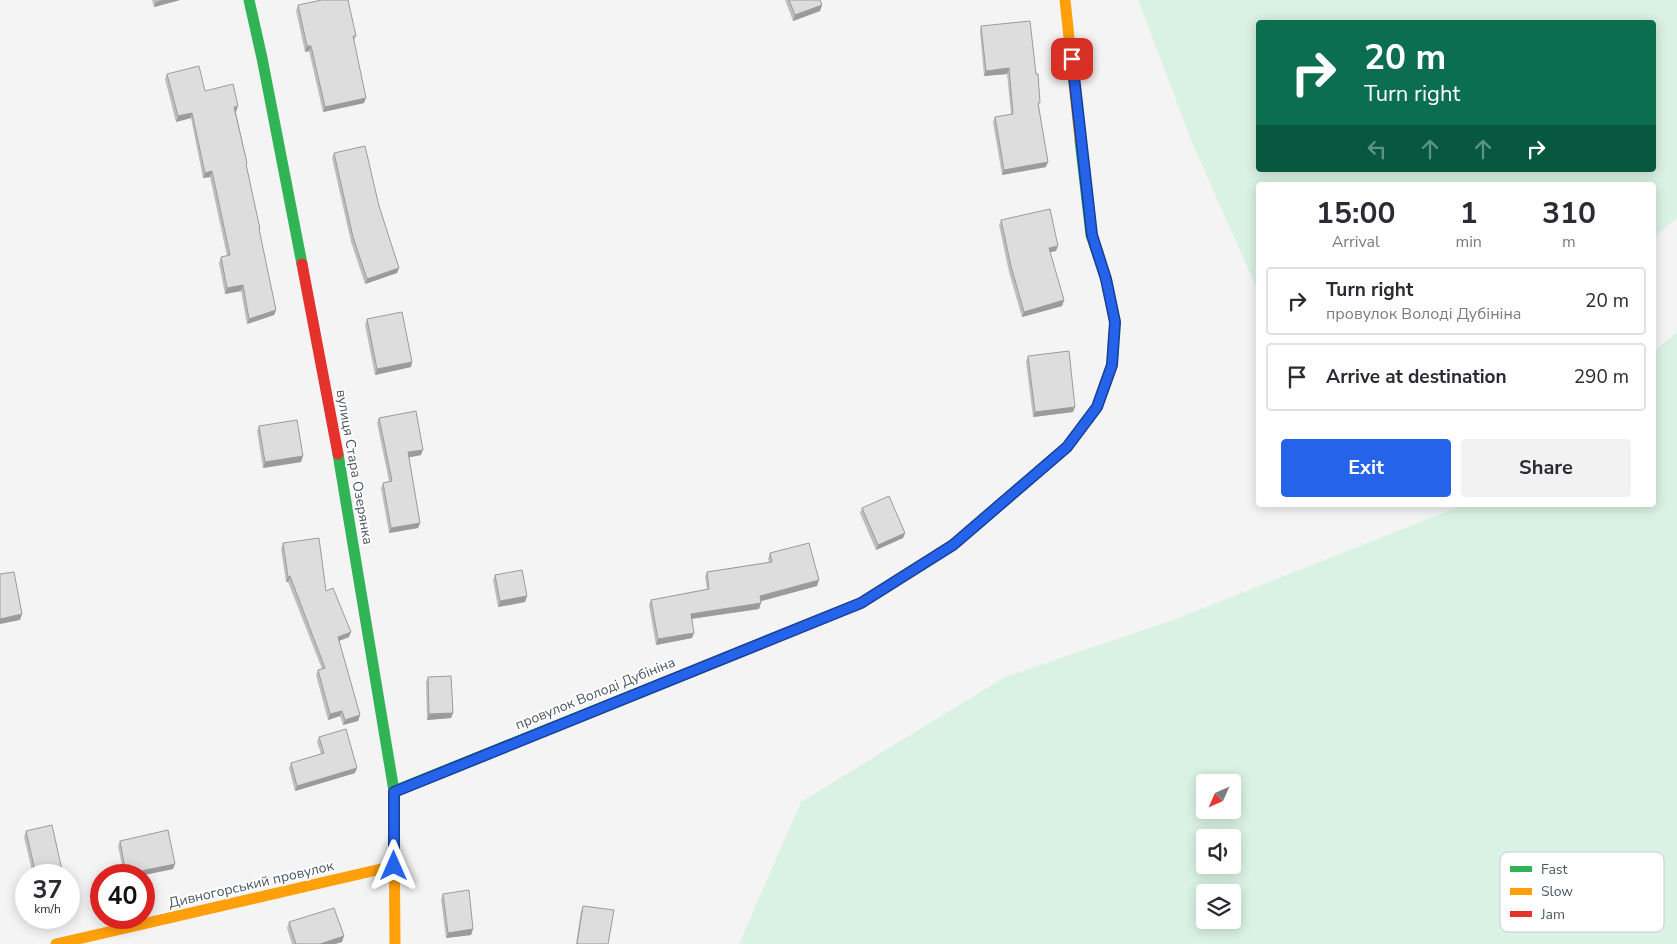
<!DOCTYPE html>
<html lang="en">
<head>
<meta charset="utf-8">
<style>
	:root { --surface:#fff; --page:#f2f2f3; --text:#2b2b33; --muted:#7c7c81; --line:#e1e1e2; --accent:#2563eb }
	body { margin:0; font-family:"Nunito Sans",sans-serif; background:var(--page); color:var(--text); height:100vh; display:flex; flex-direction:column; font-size:19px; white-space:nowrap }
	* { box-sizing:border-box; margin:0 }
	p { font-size:16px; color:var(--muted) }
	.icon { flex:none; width:28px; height:28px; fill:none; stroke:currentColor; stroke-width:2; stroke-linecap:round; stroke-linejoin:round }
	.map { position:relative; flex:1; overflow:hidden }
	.panel { position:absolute; left:1256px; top:182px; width:400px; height:325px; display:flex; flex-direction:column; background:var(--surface); border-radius:5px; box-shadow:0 2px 12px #0003 }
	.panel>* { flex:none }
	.guide { position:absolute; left:1256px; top:20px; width:400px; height:152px; border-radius:5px; box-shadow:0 2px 12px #0003; background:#0b6e4f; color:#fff; overflow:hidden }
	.needle { width:32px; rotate:225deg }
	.tools { position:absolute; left:1196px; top:774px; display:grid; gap:10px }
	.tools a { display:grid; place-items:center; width:45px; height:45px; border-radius:5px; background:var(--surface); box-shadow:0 2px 12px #0003; font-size:25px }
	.speed { position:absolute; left:15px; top:864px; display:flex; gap:10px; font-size:25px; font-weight:700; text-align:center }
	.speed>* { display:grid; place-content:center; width:65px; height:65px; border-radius:50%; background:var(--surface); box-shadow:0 2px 12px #0003; line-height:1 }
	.speed small { font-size:12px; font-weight:400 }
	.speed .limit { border:8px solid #d22; background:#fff; color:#111 }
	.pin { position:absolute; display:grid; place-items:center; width:42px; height:42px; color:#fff; margin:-21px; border-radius:10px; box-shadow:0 2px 8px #0006 }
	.me { position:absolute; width:55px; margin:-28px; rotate:0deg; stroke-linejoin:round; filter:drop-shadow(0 0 4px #0008) }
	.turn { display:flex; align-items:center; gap:18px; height:105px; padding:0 25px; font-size:22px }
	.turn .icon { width:65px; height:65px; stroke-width:2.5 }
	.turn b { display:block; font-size:35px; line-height:42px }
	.lanes { display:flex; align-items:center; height:48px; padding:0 25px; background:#0003; justify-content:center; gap:25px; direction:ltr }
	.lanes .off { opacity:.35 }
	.eta { display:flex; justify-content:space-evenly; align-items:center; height:85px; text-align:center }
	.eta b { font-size:30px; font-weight:700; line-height:35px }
	.cta { display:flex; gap:10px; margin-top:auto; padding:10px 25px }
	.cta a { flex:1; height:58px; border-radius:5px; background:var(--accent); color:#fff; font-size:20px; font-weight:700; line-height:58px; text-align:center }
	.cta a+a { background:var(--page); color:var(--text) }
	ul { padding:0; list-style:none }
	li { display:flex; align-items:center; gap:15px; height:68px; margin:0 10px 8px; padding:0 15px; border:2px solid var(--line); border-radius:5px }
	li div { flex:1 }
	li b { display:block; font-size:19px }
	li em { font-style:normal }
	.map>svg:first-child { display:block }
	.green { fill:#d9f2e3; fill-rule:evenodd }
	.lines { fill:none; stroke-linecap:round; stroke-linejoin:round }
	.fast { stroke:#30b455; stroke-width:11 }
	.slow { stroke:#ff9f0a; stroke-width:11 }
	.jam { stroke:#e5322d; stroke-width:11 }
	.wall { fill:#bebebf }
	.shaded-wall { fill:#9b9b9b }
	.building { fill:#ddddde; stroke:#9b9b9b }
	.route-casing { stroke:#184099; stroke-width:12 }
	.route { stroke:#2563eb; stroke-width:9 }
	.labels { text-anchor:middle; stroke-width:4; stroke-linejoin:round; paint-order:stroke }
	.street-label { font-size:14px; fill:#4a5661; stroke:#fff }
	.key { fill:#fff; stroke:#c9ccd0; stroke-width:1 }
	.key-label { font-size:14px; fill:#4a5661 }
</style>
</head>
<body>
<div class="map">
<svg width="1677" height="944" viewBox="0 0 1677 944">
	<rect width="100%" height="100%" fill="#f4f4f4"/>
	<path class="green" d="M 1138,0 L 1677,0 L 1677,218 L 1654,237 L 1654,185 L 1259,185 L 1259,293 L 1194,147 ZM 1259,22 L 1654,22 L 1654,170 L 1259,170 Z
		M 1677,332 L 1677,944 L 739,944 L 801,802 L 1005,677 L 1176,619 L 1463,505 L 1654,505 L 1654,351 ZM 1205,782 L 1232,782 L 1232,810 L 1205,810 ZM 1205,838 L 1232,838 L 1232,865 L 1205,865 ZM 1205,892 L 1232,892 L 1232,920 L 1205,920 Z"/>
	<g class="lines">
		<path class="fast" d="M 249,0 L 262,58 L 302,264
			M 338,454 L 394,791 L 394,816
			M 1017,490 L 1067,447 L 1097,407 L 1112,365 L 1115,322 L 1106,279 L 1091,235 L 1080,140
			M 394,791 L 665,682"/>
		<path class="slow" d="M 1065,0 L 1080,140
			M 665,682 L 861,603 L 953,545 L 1017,490
			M 394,816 L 395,944
			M 56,944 L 394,866"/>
		<path class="jam" d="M 302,264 L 338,454"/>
	</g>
	<path class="wall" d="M 152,0 L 180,0 L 154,7 Z
		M 785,0 L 820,0 L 822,5 L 820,11 L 793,21 Z
		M 298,5 L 356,36 L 354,41 L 364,103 L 323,112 L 309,51 L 305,52 L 296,11 Z
		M 981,26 L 1039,107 L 1046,167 L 1002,175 L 993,122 L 995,117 L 1011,114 L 1007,74 L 984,76 L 980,31 Z
		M 167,74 L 205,91 L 236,112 L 247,163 L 246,166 L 260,229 L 259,232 L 276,310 L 274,315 L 247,324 L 241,291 L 225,294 L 219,263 L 221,257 L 227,256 L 210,177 L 203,178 L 191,118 L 176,122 L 165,79 Z
		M 334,153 L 379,206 L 399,268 L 397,273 L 365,284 L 351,242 L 332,158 Z
		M 1001,220 L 1056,251 L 1050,252 L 1064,300 L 1062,306 L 1022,317 L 1009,272 L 999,225 Z
		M 367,319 L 412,362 L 411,367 L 375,375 L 365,325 Z
		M 1028,356 L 1073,412 L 1033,417 L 1026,362 Z
		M 379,418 L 421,455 L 409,457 L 420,523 L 418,528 L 389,533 L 381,488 L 383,483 L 389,481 L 377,423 Z
		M 259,426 L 303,456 L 301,462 L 263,468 L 257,431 Z
		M 862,508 L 905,533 L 903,538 L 876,550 L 860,513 Z
		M 283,543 L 326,591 L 349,637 L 339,641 L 360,715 L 358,721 L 343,725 L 340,716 L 328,720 L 316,675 L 318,670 L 322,669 L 288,582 L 286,582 L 281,549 Z
		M 770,553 L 817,586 L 760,601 L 759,609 L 692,619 L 692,638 L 656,645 L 649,605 L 651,600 L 707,589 L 705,577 L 707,572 L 769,562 L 768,559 Z
		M 495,575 L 527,596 L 525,602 L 498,607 L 493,580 Z
		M 428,677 L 453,713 L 451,718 L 427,720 L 426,682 Z
		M 319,737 L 355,773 L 295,791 L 289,768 L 291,763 L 321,754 L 317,742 Z
		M 26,831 L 63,875 L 33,875 L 24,837 Z
		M 120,841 L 173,869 L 144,875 L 124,875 L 118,846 Z
		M 443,894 L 473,929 L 471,935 L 446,938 L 441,899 Z
		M 583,906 L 608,944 L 576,944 L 581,911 Z
		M 289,922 L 342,942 L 335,944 L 292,944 L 287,928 Z"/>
	<path class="shaded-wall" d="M 162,0 L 180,0 L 154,7 L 156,2 Z
		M 822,5 L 820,11 L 793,21 L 795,15 Z
		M 307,46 L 311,46 L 309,51 L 305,52 Z
		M 1009,68 L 1007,74 L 984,76 L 986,71 Z
		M 366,98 L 364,103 L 323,112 L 325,107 Z
		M 238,106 L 236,112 L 233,113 L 234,107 Z
		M 192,113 L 191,118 L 176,122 L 178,116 Z
		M 1048,162 L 1046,167 L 1002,175 L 1004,170 Z
		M 212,171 L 210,177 L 203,178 L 205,173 Z
		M 1058,246 L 1056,251 L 1047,253 L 1049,248 Z
		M 399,268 L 397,273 L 365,284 L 367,279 Z
		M 243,285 L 241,291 L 225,294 L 227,288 Z
		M 1064,300 L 1062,306 L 1022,317 L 1024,312 Z
		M 276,310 L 274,315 L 247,324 L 249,319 Z
		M 412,362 L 411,367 L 375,375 L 377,369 Z
		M 1075,407 L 1073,412 L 1033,417 L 1035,412 Z
		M 423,450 L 421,455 L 406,458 L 408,452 Z
		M 303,456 L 301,462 L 263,468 L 265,462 Z
		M 420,523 L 418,528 L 389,533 L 391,528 Z
		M 905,533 L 903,538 L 876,550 L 878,545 Z
		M 290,576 L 288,582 L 286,582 L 288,577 Z
		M 819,580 L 817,586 L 758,602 L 760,596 Z
		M 527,596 L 525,602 L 498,607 L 500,601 Z
		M 761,603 L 759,609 L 689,619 L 691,614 Z
		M 22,614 L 20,620 L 0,624 L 0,619 Z
		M 351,632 L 349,637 L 336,642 L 338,637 Z
		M 694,633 L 692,638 L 656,645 L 658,639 Z
		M 342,711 L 340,716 L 328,720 L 330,714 Z
		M 453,713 L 451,718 L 427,720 L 429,714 Z
		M 360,715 L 358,721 L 343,725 L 345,720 Z
		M 357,768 L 355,773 L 295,791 L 297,786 Z
		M 175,864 L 173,869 L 144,875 L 126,875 L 126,874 Z
		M 473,929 L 471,935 L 446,938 L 448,933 Z
		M 344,936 L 342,942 L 335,944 L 320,944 Z"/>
	<path class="building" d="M 322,0 L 348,0 L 356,36 L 353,36 L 366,98 L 325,107 L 311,46 L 307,46 L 298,5 Z
		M 789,0 L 820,0 L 822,5 L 795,15 Z
		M 1030,21 L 1036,74 L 1038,74 L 1040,103 L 1038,103 L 1048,162 L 1004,170 L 995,117 L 1013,114 L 1009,68 L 986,71 L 981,26 Z
		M 199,66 L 205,91 L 233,84 L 238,106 L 234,107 L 247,163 L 246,164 L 260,229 L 259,229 L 276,310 L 249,319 L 243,285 L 227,288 L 221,257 L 230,255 L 212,171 L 205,173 L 192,113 L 178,116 L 167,74 Z
		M 365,146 L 379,206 L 399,268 L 367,279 L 353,237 L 334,153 Z
		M 1050,209 L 1058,246 L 1049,248 L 1064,300 L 1024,312 L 1011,266 L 1001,220 Z
		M 402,312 L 412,362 L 377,369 L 367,319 Z
		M 1069,351 L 1075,407 L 1035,412 L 1028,356 Z
		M 416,411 L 423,450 L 408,452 L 420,523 L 391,528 L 383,483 L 392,481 L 379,418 Z
		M 297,420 L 303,456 L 265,462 L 259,426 Z
		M 889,496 L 905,533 L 878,545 L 862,508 Z
		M 319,538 L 326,591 L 333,588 L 351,632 L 338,637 L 360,715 L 345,720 L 342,711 L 330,714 L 318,670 L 325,668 L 290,576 L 288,577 L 283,543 Z
		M 809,543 L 819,580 L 760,596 L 761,603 L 691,614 L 694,633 L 658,639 L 651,600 L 709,589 L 707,572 L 772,562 L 770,553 Z
		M 522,570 L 527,596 L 500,601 L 495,575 Z
		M 14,572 L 22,614 L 0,619 L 0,574 Z
		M 451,676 L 453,713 L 429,714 L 428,677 Z
		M 346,729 L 357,768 L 297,786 L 291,763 L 324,753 L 319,737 Z
		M 52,825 L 63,875 L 36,875 L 26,831 Z
		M 168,830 L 175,864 L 126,874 L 120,841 Z
		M 469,890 L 473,929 L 448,933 L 443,894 Z
		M 583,906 L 614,910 L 608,944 L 577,944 Z
		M 334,908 L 344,936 L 320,944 L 296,944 L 289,922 Z"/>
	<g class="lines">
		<defs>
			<path id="route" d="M 394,866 L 394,792 L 861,603 L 953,545 L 1067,447 L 1097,407 L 1112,365 L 1115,322 L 1106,279 L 1092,235 L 1072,59"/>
		</defs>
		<use href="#route" class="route-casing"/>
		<use href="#route" class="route"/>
	</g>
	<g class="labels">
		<g class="street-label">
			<text transform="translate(355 467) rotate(80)" y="5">вулиця Стара Озерянка</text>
			<text transform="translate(595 693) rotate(-22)" y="5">провулок Володі Дубініна</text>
			<text transform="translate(251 884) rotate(-13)" y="5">Дивногорський провулок</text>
		</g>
	</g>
	<rect x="1500" y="852" width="164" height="80" rx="8" class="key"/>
	<rect x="1510" y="866" width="22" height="6" fill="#30b455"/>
	<rect x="1510" y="888" width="22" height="7" fill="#ff9f0a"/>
	<rect x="1510" y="911" width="22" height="6" fill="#e5322d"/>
	<g class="key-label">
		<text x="1541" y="874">Fast</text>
		<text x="1541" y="896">Slow</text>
		<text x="1541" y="919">Jam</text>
	</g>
</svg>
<div class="tools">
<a><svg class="needle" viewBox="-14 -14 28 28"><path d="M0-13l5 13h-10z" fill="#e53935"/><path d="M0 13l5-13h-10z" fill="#7c7c81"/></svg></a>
<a><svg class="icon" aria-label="sound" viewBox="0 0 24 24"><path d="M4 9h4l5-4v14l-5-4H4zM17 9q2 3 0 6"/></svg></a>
<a><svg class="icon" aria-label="layers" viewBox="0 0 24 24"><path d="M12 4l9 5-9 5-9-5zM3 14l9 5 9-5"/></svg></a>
</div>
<div class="speed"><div>37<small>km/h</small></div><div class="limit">40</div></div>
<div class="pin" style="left:1072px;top:59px;background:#d93025"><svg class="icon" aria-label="arrive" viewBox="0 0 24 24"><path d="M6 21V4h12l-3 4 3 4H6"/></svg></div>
<svg class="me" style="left:394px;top:866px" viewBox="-20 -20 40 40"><path d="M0-17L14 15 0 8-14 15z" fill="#2563eb" stroke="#fff" stroke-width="4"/></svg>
<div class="guide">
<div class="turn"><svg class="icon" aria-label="right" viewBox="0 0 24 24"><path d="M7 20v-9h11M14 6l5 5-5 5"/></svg><div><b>20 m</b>Turn right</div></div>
<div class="lanes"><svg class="icon off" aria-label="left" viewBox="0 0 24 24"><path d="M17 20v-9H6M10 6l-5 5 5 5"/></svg><svg class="icon off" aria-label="ahead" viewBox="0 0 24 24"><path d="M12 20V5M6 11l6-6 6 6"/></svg><svg class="icon off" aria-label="ahead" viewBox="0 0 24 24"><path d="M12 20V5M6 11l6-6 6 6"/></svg><svg class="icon" aria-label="right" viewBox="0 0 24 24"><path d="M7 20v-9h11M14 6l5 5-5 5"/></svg></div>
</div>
<section class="panel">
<div class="eta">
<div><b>15:00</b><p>Arrival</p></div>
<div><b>1</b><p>min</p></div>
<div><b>310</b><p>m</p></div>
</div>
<ul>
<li><svg class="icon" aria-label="right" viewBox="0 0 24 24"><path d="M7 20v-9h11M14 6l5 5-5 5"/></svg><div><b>Turn right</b><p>провулок Володі Дубініна</p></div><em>20 m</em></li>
<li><svg class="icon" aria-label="arrive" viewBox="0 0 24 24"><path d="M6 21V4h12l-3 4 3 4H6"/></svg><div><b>Arrive at destination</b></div><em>290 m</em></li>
</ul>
<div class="cta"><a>Exit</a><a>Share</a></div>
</section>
</div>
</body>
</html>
